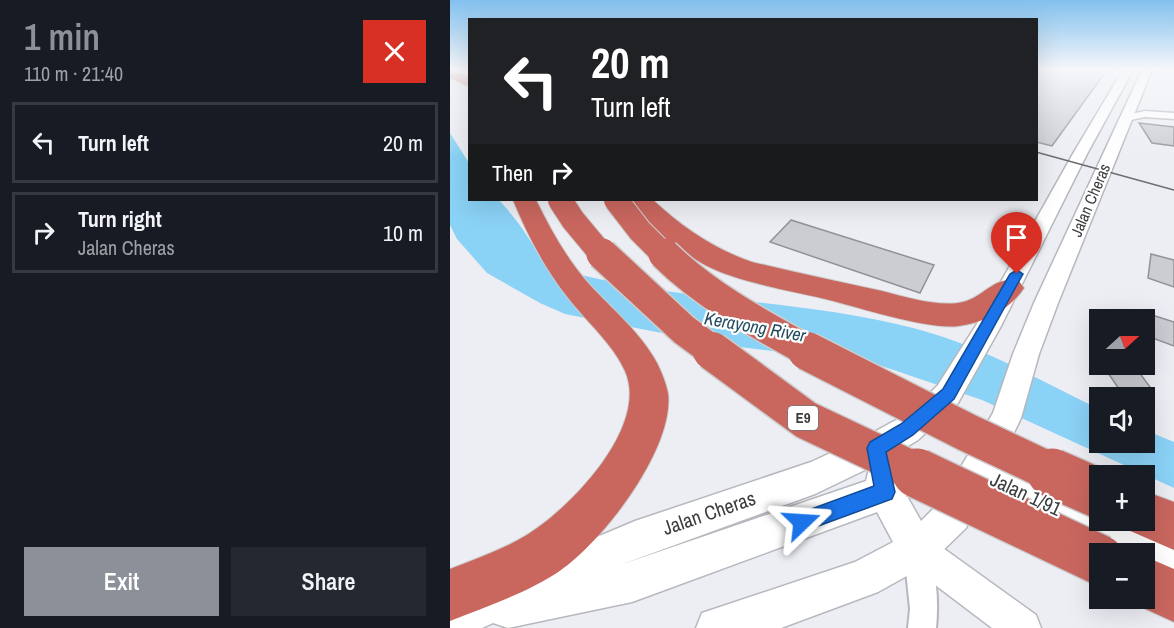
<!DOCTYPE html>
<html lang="en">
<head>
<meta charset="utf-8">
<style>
	:root { --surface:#171b24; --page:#242831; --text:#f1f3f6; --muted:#9ea1a6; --line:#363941; --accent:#8c9099 }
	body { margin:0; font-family:"Archivo Narrow",sans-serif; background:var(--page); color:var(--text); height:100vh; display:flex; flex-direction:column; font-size:22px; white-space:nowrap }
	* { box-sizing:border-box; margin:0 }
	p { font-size:20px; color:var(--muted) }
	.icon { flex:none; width:33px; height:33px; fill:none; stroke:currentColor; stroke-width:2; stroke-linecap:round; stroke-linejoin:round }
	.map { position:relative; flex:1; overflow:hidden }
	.drawer { display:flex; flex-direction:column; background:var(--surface); width:450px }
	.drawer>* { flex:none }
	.banner { position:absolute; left:18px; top:18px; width:570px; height:183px; border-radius:0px; box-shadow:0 6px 24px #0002; background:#202124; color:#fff; overflow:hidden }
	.needle { width:39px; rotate:69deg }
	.buttons { position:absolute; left:639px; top:309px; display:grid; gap:12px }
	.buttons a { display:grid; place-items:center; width:66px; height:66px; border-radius:0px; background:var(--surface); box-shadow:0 6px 24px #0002; font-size:30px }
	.pin { position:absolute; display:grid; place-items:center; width:51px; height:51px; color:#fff; margin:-62px -26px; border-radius:50% 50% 50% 0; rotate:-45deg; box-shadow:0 0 6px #0007 }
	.pin .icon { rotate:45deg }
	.me { position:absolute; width:66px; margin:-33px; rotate:70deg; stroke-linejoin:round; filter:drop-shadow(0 0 4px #0008) }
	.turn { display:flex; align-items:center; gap:21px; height:126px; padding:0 24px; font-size:27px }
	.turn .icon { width:78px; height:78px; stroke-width:2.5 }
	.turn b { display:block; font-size:42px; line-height:51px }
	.then { display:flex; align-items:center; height:57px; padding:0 24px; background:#0003; gap:12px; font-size:22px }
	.round { display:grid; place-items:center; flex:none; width:63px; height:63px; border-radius:0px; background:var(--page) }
	.summary { display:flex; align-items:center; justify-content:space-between; height:102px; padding:0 24px }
	h1 { font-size:36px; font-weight:600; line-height:45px; color:var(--accent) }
	.primary-button { display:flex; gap:12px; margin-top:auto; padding:12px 24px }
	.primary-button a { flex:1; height:69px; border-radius:0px; background:var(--accent); color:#fff; font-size:24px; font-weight:600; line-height:69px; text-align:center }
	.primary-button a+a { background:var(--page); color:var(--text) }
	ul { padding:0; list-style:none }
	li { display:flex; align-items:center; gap:18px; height:81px; margin:0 12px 9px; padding:0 12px; border:3px solid var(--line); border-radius:0px }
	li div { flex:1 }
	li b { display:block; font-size:22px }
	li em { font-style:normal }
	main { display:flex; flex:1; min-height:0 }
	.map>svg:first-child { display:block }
	.water { fill:#8ad2f6 }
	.building { fill:#cbcdd3; stroke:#909297; stroke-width:1.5 }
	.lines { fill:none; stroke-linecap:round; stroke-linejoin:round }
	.minor-casing { stroke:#b6b8be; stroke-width:4 }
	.tertiary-casing { stroke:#b6b8be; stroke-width:3 }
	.secondary-casing { stroke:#b6b8be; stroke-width:3 }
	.motorway-casing { stroke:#cccdcd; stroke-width:2 }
	.minor { fill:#fff; fill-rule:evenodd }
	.tertiary { fill:#fff; fill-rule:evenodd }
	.secondary { fill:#fff; fill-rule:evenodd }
	.motorway { fill:#c9675f; fill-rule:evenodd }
	.tram { stroke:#6b6c6f; stroke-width:1.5 }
	.motorway-bridge-far3-casing { stroke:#cccdcd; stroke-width:26; stroke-linecap:butt }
	.motorway-bridge-far2-casing { stroke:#cccdcd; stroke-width:34; stroke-linecap:butt }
	.motorway-bridge-far1-casing { stroke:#cccdcd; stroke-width:41; stroke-linecap:butt }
	.motorway-bridge-casing { stroke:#cccdcd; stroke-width:52; stroke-linecap:butt }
	.motorway-bridge-far3 { stroke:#c9675f; stroke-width:24 }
	.motorway-bridge-far2 { stroke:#c9675f; stroke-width:31 }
	.motorway-bridge-far1 { stroke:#c9675f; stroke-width:38 }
	.motorway-bridge { stroke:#c9675f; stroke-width:49 }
	.route { fill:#1a73e8; stroke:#114b97; stroke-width:1.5 }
	.labels { text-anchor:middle; stroke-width:4.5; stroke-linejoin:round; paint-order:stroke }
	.shield { fill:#fff; stroke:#767779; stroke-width:1.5 }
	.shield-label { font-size:15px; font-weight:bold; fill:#3c3d3f }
	.street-label { font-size:16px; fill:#3c3d3f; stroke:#fff }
	.water-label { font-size:18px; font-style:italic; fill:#254d61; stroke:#fff }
	.near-street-label { font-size:20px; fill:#3c3d3f; stroke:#fff }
</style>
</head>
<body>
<main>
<section class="drawer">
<div class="summary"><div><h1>1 min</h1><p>110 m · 21:40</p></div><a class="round" style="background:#d93025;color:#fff"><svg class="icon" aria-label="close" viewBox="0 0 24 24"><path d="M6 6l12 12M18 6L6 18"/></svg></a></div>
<ul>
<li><svg class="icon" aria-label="left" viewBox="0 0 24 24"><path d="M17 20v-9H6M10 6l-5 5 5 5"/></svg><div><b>Turn left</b></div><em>20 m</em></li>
<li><svg class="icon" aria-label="right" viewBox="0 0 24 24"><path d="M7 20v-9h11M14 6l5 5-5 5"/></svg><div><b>Turn right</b><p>Jalan Cheras</p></div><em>10 m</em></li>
</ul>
<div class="primary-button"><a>Exit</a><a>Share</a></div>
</section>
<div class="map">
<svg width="724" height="628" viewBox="0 0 724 628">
	<rect width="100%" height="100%" fill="#eceef4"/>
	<path class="water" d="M 0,133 L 19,163 L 20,200 L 49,200 C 60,212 70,224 79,239 C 84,245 88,257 94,262 C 104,270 140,277 154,280 C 256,302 362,302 463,328 C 533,346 586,379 649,409 L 650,442 L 694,442 L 695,430 L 724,442 L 724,488 L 532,400 L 423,363 L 273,345 L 115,314 L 90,303 L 37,273 L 7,239 L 0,225 Z"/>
	<path class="building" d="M 586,70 L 628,73 L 631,70 L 657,70 L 602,146 L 586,142 Z
		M 689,123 L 724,127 L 724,146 L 702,143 Z
		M 341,220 L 484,265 L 470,293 L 320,242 Z
		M 701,254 L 724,260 L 724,287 L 698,278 Z
		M 702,315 L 724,322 L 724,346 L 700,337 Z
		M 652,364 L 683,364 L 703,391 L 671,392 Z"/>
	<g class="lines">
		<defs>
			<path id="minor" d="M 467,538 L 476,542 C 486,567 489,601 486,628 L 458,628 L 460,609 L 454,551 L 458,542 Z"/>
			<path id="tertiary" d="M 695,111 L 724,113 L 724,119 L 695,117 L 676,121 L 670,118 L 672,116 Z
				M 527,458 L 650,512 L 650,520 L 669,520 L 724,545 L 724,579 L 694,565 L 694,554 L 669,554 L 517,482 L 513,472 L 517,462 Z
				M 467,534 L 479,538 L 586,615 L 591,628 L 542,628 L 455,562 L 451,550 L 455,538 Z"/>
			<path id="secondary" d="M 673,70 L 683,70 L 638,152 L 551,326 L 508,403 L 468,440 L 433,461 L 445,468 L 474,454 L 486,458 L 490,470 L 486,482 L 458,498 L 471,521 L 490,502 L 543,413 L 563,354 L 584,303 L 692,70 L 702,70 L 608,303 L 589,354 L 571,418 L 561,439 L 573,443 L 605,490 L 610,502 L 605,514 L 593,519 C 571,510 559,483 549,462 L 516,528 L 480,563 L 428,592 L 331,628 L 246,628 L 252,613 L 405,562 L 443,542 L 427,512 L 182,602 L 58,628 L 43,623 L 32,628 L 0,628 L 0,599 L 185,521 L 361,462 L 415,437 L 446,420 L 471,402 L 488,385 L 530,319 L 624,152 ZM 419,468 L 416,481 L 170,565 L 365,494 Z"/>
			<path id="motorway" d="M 0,70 L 20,77 L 20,87 L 0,78 Z
				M 63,200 L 86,200 C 101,230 116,258 139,284 C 162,309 190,332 207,363 C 211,371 216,383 218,393 C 225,447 154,540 111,570 C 78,593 37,606 0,621 L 0,569 C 25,559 52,550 75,536 C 119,510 200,427 175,371 C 163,344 137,322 119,299 C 95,269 78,236 63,200 Z
				M 178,200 L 203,200 C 232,227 264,249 302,262 C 345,272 389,282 432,291 C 456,297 484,306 508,303 C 533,300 544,274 569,281 L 574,288 C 560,310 534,323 509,326 C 479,330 414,309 383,301 C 345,291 289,283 255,265 C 227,249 197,227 178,200 Z
				M 694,491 L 724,502 L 724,550 L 678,530 L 674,520 L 694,520 Z
				M 694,556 L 724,569 L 724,622 L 676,600 L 675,598 L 694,598 Z"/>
		</defs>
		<use href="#minor" class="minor-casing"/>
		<use href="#tertiary" class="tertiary-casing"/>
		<use href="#secondary" class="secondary-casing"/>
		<use href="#motorway" class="motorway-casing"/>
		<use href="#minor" class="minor"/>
		<use href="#tertiary" class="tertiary"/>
		<use href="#secondary" class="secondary"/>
		<use href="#motorway" class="motorway"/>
		<path class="tram" d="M 586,152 L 724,190"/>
		<defs>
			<path id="motorway-bridge-far3" d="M 110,200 L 123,220 L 153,256
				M 166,200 L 190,231 L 215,256"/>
			<path id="motorway-bridge-far2" d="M 152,254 L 234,330 L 264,352
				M 214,254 C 255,295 309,324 360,352"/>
			<path id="motorway-bridge-far1" d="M 262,351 L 356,420 L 470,474
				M 357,351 L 516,432 L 605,474"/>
			<path id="motorway-bridge" d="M 467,473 L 650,560
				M 602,473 L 650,494"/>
		</defs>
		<use href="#motorway-bridge-far3" class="motorway-bridge-far3-casing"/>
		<use href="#motorway-bridge-far2" class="motorway-bridge-far2-casing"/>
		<use href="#motorway-bridge-far1" class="motorway-bridge-far1-casing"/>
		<use href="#motorway-bridge" class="motorway-bridge-casing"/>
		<use href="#motorway-bridge-far3" class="motorway-bridge-far3"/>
		<use href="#motorway-bridge-far2" class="motorway-bridge-far2"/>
		<use href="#motorway-bridge-far1" class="motorway-bridge-far1"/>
		<use href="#motorway-bridge" class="motorway-bridge"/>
	</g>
	<linearGradient id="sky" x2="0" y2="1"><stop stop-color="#82c0ee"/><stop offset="0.44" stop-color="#f6f7fa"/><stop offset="1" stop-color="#f6f7fa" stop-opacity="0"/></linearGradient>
	<rect width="724" height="158" fill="url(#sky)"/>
	<path class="route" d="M 567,270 L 573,274 L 504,399 L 463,435 L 436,452 L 445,492 L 442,499 L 352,532 L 345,529 L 342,522 L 345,515 L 424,486 L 417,448 L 420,442 L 451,424 L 493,389 L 560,274 Z"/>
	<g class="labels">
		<rect class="shield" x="338" y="406" width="30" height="24" rx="4.5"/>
		<g class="shield-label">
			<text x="353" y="423">E9</text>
		</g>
		<g class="street-label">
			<text transform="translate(640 200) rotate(-67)" y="6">Jalan Cheras</text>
		</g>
		<g class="water-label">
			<text transform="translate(305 327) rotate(10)" y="6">Kerayong River</text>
		</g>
		<g class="near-street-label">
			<text transform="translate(576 494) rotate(25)" y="7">Jalan 1/91</text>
			<text transform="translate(259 513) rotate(-19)" y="7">Jalan Cheras</text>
		</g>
	</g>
</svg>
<div class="buttons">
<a><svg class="needle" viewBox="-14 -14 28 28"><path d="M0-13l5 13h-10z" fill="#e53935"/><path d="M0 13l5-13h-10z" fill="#9ea1a6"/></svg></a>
<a><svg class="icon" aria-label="sound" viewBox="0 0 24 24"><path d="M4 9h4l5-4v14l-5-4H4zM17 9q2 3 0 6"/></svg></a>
<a>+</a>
<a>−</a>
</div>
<div class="pin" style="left:567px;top:274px;background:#d93025"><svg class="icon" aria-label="arrive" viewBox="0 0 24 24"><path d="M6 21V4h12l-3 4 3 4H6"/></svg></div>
<svg class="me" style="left:352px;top:522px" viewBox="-20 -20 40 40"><path d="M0-17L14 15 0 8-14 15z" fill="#1a73e8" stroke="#fff" stroke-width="4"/></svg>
<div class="banner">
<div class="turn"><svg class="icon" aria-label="left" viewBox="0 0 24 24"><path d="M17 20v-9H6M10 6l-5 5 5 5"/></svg><div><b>20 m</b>Turn left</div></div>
<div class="then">Then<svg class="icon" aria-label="right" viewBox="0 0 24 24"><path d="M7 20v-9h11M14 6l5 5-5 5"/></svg></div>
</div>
</div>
</main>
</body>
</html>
